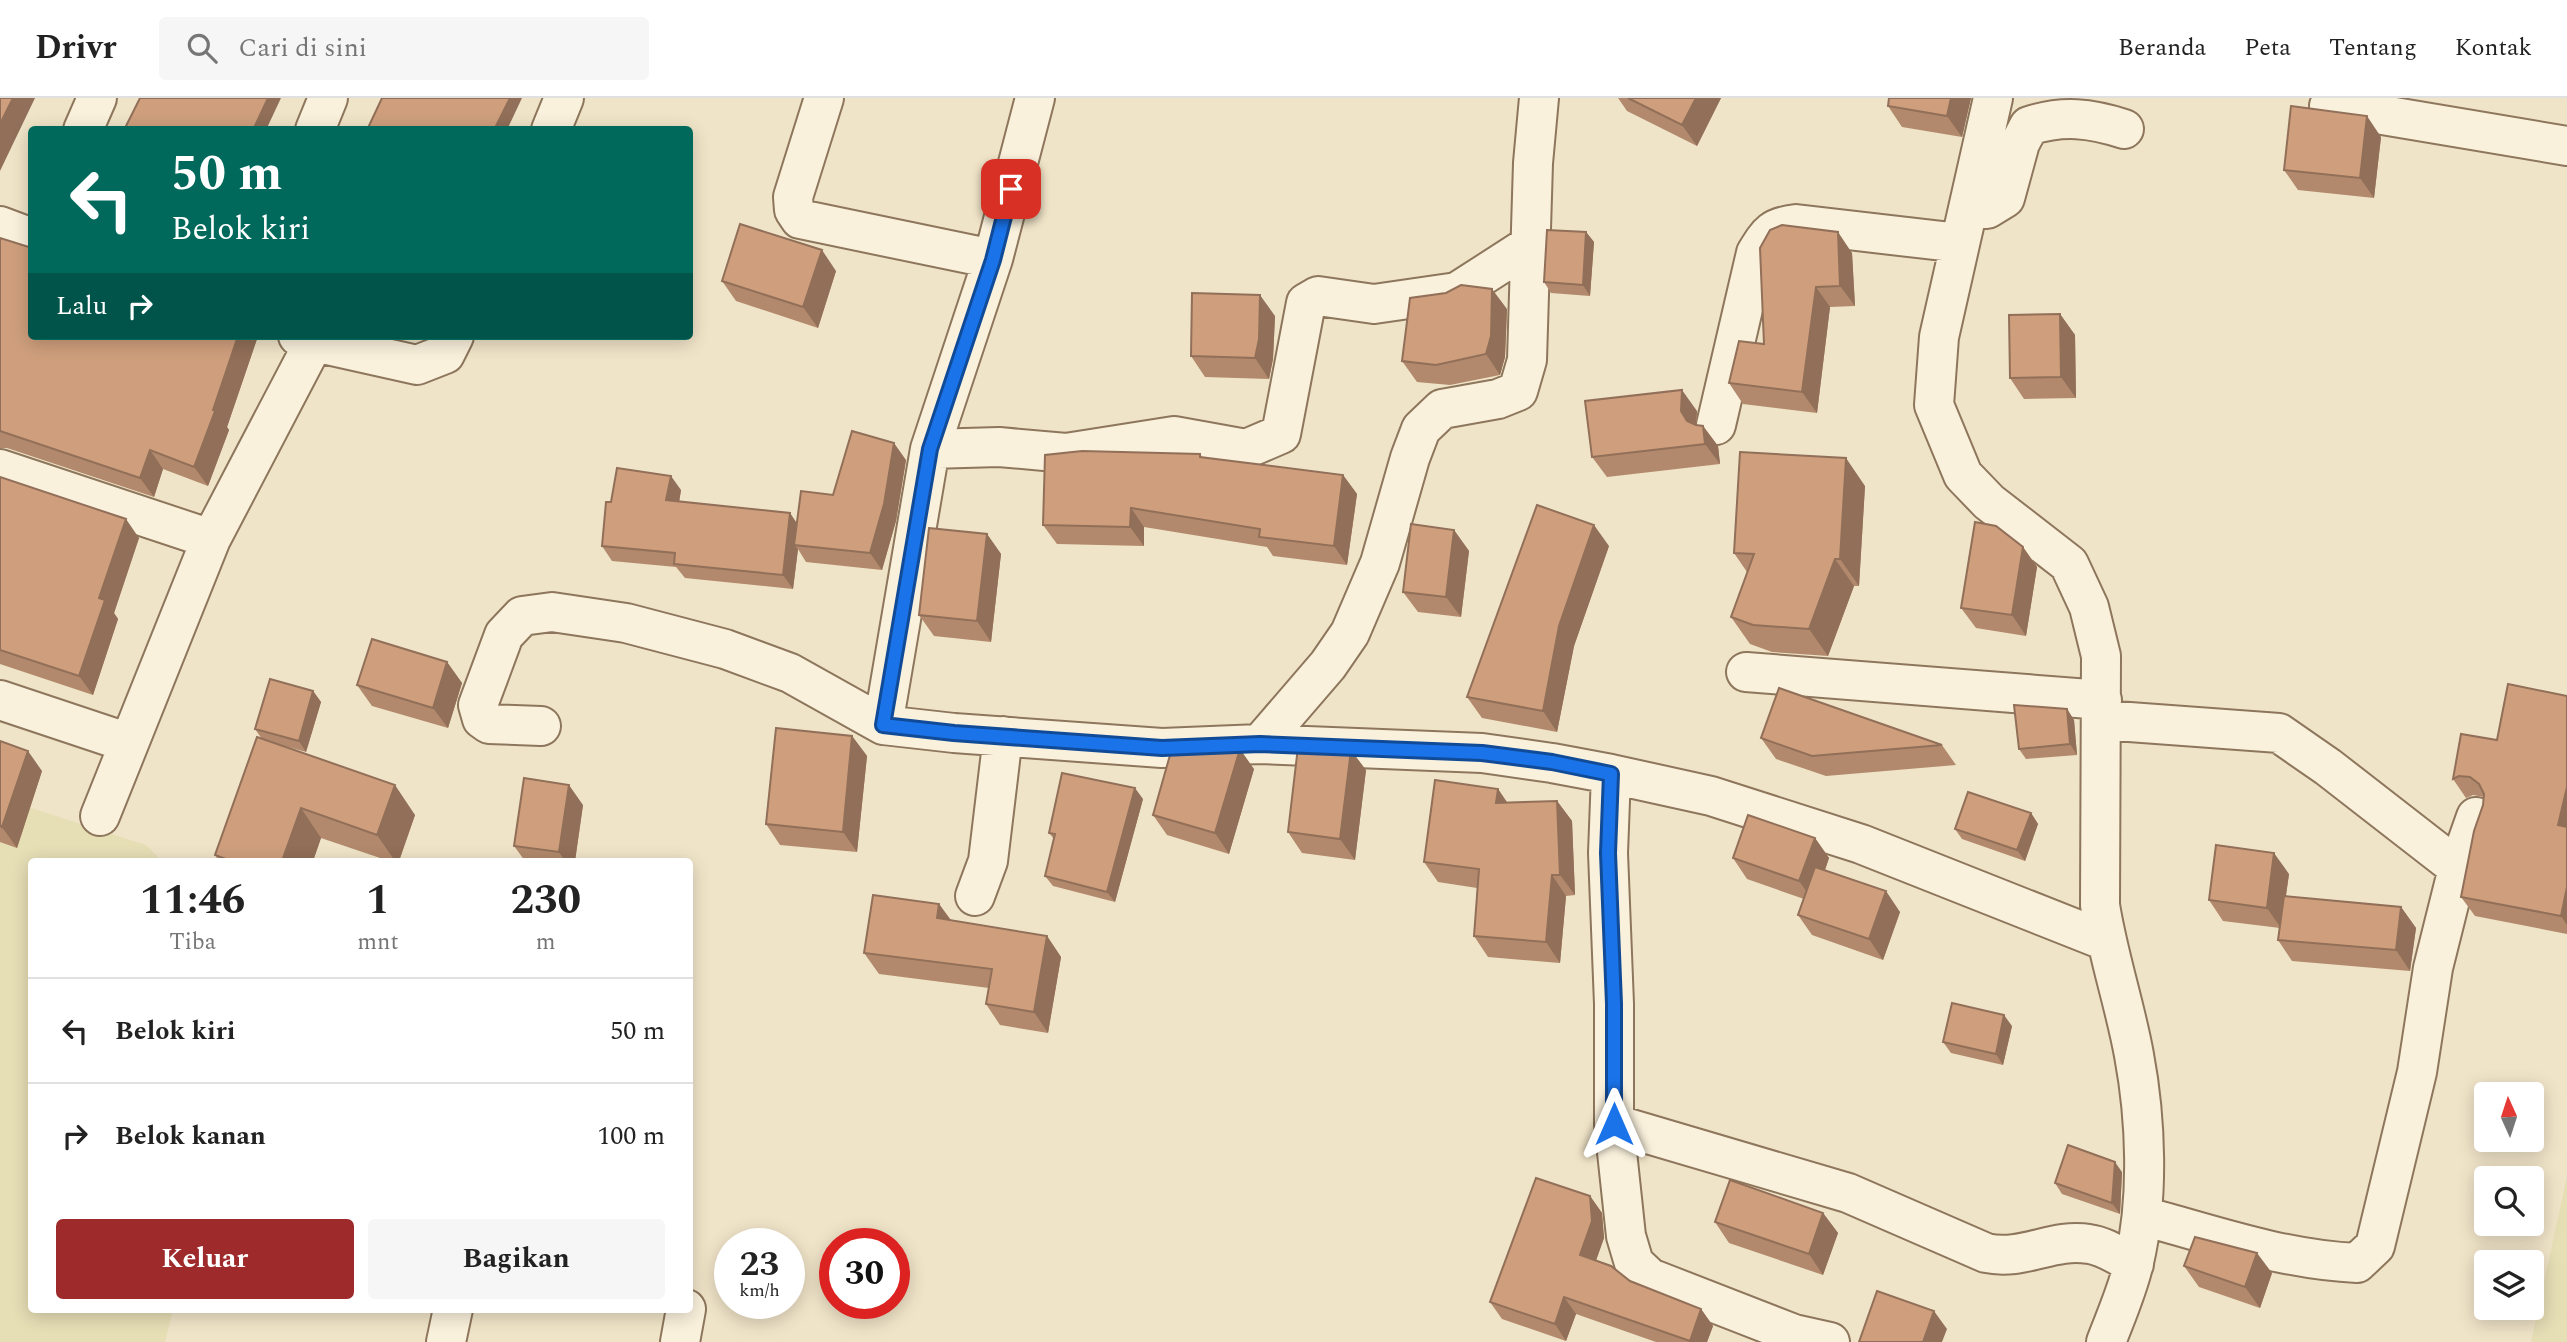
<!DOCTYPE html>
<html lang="id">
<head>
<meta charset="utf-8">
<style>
	:root { --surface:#fff; --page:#f6f6f6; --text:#222; --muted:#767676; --line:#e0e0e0; --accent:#9e2a2b }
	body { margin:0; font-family:Spectral,serif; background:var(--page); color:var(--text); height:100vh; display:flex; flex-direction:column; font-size:26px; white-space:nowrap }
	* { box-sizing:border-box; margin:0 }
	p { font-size:23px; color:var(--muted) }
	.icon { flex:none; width:38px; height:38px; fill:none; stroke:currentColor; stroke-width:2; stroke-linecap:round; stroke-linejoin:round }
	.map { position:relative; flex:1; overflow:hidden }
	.side { position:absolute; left:28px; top:760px; width:665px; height:455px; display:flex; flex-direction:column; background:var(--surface); border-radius:7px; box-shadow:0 4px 18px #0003 }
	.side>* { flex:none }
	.banner { position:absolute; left:28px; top:28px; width:665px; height:214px; border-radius:7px; box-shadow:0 4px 18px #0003; background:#00695c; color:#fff; overflow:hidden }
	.needle { width:46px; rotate:357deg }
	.tools { position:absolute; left:2474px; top:984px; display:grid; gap:14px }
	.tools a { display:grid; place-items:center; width:70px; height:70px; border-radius:7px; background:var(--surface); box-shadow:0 4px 18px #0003; font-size:35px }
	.speed { position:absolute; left:714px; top:1130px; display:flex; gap:14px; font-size:35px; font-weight:700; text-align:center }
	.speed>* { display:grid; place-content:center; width:91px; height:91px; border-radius:50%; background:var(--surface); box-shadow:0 4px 18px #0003; line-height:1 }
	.speed small { font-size:18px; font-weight:400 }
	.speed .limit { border:10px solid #d22; background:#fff; color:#111 }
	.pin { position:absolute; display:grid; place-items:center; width:60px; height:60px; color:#fff; margin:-30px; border-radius:14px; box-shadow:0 4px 10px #0006 }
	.me { position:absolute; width:77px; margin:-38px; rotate:0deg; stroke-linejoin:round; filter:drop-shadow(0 0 5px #0008) }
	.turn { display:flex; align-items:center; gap:24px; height:147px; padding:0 28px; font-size:32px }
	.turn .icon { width:91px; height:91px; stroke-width:2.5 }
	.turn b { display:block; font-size:49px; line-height:60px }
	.then { display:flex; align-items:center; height:66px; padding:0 28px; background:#0003; gap:14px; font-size:26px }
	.eta { display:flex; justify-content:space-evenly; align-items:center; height:119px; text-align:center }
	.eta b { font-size:42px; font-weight:700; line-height:49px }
	.cta { display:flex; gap:14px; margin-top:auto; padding:14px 28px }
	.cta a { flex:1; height:80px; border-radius:7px; background:var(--accent); color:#fff; font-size:28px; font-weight:700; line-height:80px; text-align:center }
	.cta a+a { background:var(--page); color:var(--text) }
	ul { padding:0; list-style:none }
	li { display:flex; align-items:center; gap:21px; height:105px; padding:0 28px; border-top:2px solid var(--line) }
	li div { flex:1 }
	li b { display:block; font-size:26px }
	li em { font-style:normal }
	header { display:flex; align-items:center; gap:42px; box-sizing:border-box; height:98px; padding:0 35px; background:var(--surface); border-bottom:2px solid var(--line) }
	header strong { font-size:33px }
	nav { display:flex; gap:38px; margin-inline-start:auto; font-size:24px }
	.search { width:490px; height:63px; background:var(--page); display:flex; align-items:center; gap:18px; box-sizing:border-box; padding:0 24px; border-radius:7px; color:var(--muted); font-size:26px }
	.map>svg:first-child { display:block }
	.farmland { fill:#e6deb5 }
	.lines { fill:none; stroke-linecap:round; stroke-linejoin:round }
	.minor-casing { stroke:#8d765c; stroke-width:42 }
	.minor { stroke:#faf1dc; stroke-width:38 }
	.wall { fill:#b2896c }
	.shaded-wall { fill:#916f58 }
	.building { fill:#cf9f7d; stroke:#916f58; stroke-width:2 }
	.route-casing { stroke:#114b97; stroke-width:18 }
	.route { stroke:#1a73e8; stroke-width:12 }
</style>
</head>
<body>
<header>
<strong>Drivr</strong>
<div class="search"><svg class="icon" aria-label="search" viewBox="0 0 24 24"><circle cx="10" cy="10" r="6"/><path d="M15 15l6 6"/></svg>Cari di sini</div>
<nav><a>Beranda</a><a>Peta</a><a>Tentang</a><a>Kontak</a></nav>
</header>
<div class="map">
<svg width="2567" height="1244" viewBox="0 0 2567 1244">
	<rect width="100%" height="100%" fill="#f0e4c8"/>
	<path class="farmland" d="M 0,700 L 146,747 L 162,763 L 32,763 L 32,1211 L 173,1211 L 165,1244 L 0,1244 Z
		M 2567,1078 L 2567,1244 L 2531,1244 Z"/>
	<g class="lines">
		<defs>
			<path id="minor" d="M 824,0 L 793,99 L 794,112 L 800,121 L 993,161
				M 1993,0 L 1939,239 L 1934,307 L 1963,377 L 1989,404 L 2069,466 L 2089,509 L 2101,558 L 2100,807 C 2108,858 2125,907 2134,957 C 2146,1021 2149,1100 2134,1164 C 2128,1191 2116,1218 2106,1244
				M 2329,8 L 2567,48
				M 83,32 L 97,0
				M 315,32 L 328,0
				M 551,32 L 564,0
				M 1969,109 L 1987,111 L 2005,100 L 2020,45 L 2029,28 C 2063,17 2090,20 2124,31
				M 0,128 L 32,140
				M 298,238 L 314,244 L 417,267 L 445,256 L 454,238
				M 1716,327 L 1756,155 C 1769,134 1772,129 1796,126 L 1960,145
				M 930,351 L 999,349 L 1066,355 L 1174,338 L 1246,351 L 1281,336 L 1306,205 L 1318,198 L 1374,206 L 1457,194 L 1530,147
				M 0,371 L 211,441
				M 1746,574 L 2102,602
				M 0,602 L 129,645
				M 2102,622 L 2279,635 L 2328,669 L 2458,770
				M 883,627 L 930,351 L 993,161 L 1035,0
				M 541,628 L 489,626 L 482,621 L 478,607 L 504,537 L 522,518 L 552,514 L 626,525 L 725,551 L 790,575 L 883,627 L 954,635 L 1162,650 L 1260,646 L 1482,655 L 1552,665 L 1611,676 L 1711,698 L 1861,746 L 2106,843
				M 1260,646 L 1328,567 L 1350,535 L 1380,465 L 1410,360 L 1421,331 L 1442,311 L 1498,301 L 1518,293 L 1527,262 L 1533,65 L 1539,0
				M 1611,676 L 1608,755 L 1614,906 L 1614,1026 L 1626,1138 L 1634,1165 L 1650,1180 L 1794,1236 L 1830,1244
				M 100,718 L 211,441 L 314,244
				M 975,798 L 988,763 L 1003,638
				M 1614,1026 L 1848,1095 L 1986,1155 C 2024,1163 2052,1140 2089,1146 C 2105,1148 2120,1159 2134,1166
				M 2143,1118 C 2213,1137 2284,1162 2357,1165 L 2375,1148 L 2417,974 L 2433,870 L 2458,770 L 2476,719
				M 446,1244 L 453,1211
				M 680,1244 L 686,1211"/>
		</defs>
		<use href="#minor" class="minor-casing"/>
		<use href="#minor" class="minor"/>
	</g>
	<path class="wall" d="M 1618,0 L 1721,0 L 1697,48 L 1627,13 Z
		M 1889,0 L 1971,0 L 1962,39 L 1902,29 L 1888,8 Z
		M 2381,39 L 2374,100 L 2298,92 L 2284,72 Z
		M 1586,134 L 1594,144 L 1590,198 L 1551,195 L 1544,184 Z
		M 0,140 L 257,241 L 227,329 L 229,332 L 208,388 L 163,371 L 154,399 L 7,350 L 0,350 Z
		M 1760,150 L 1852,155 L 1855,208 L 1830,209 L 1817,315 L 1743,306 L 1729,285 L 1764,246 Z
		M 836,173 L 818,230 L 736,203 L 722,183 Z
		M 1446,195 L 1507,211 L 1505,259 L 1500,277 L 1450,287 L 1417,284 L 1402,263 Z
		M 2060,216 L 2075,237 L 2076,300 L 2024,301 L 2010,280 Z
		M 1275,218 L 1273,261 L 1269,281 L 1205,279 L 1191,258 Z
		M 389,238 L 406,238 L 404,242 Z
		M 1697,313 L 1696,327 L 1703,328 L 1718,348 L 1720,366 L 1607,379 L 1592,359 Z
		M 1200,356 L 1203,360 L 1343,377 L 1357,396 L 1347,467 L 1273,458 L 1267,449 L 1144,429 L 1144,448 L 1057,446 L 1043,427 Z
		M 906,362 L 896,423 L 882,472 L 806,464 L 798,451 L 793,491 L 685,480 L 676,469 L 612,463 L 602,448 L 611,404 L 681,392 L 679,404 L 790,415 L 797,426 L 833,397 Z
		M 0,379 L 139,440 L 114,515 L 118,521 L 93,597 L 0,566 Z
		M 1865,388 L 1859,488 L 1854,488 L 1828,558 L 1772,554 L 1750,546 L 1731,519 L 1747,474 L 1734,455 Z
		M 1454,432 L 1469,453 L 1461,519 L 1418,514 L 1403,494 Z
		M 987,436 L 1001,456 L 991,544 L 934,538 L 919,517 Z
		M 1609,448 L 1574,548 L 1557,634 L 1482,620 L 1467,599 Z
		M 2023,449 L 2037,469 L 2026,538 L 1976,530 L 1961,510 Z
		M 447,564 L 462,585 L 448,630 L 372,608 L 357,587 Z
		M 313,593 L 321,604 L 306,654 L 274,645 L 415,717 L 399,763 L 389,763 L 321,740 L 313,763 L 219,763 L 215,757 L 262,641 L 255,631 Z
		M 2567,598 L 2567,836 L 2475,818 L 2461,799 L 2483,707 L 2484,699 L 2473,697 L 2466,700 L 2453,681 L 2497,642 Z
		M 2067,611 L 2074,622 L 2077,657 L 2026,661 L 2019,651 Z
		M 852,638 L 867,658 L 857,754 L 780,747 L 766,726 Z
		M 1761,640 L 1942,647 L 1956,667 L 1826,678 L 1776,661 Z
		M 0,643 L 42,673 L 17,750 L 0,744 Z
		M 1254,671 L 1229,756 L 1167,737 L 1153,717 Z
		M 1366,672 L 1355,762 L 1302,755 L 1288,734 Z
		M 1498,691 L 1507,704 L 1557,703 L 1572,723 L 1575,797 L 1566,798 L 1560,865 L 1488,859 L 1474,838 L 1477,790 L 1438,784 L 1424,764 Z
		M 1143,701 L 1115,804 L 1053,788 L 1045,778 L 1054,741 L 1049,735 Z
		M 583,707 L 575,763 L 525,763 L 514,748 Z
		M 2031,715 L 2038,726 L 2025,763 L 1962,741 L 1955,731 Z
		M 1815,740 L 1829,760 L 1825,772 L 1900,814 L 1883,862 L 1812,837 L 1798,817 L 1804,801 L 1747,781 L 1733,760 Z
		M 2289,776 L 2286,798 L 2401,809 L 2416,830 L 2410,873 L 2292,863 L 2278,842 L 2280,830 L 2223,823 L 2209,802 Z
		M 939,806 L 951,822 L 1047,838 L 1061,859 L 1048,935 L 1000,927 L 986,906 L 989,890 L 879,876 L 864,855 Z
		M 2012,928 L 2003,967 L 1951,955 L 1943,944 Z
		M 2122,1074 L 2120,1116 L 2062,1096 L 2055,1085 Z
		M 1590,1098 L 1602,1115 L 1604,1140 L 1596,1162 L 1630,1183 L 1701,1211 L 1713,1228 L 1707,1244 L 1656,1244 L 1576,1216 L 1566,1243 L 1502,1221 L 1490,1204 Z
		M 1823,1115 L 1838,1135 L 1823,1177 L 1729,1145 L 1715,1124 Z
		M 2184,1168 L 2272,1175 L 2260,1210 L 2199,1189 Z"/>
	<path class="shaded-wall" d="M 13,0 L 35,0 L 0,73 L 0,26 Z
		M 268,0 L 281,0 L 266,32 L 253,32 Z
		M 510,0 L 522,0 L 507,32 L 494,32 Z
		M 1696,0 L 1721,0 L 1697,48 L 1682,27 Z
		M 1951,0 L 1971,0 L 1962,39 L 1947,18 Z
		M 2367,18 L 2381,39 L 2374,100 L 2360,80 Z
		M 1586,134 L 1594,144 L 1590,198 L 1583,187 Z
		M 1838,134 L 1852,155 L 1855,208 L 1840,188 Z
		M 822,152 L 836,173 L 818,230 L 803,209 Z
		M 1816,189 L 1830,209 L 1817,315 L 1802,294 Z
		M 1492,191 L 1507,211 L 1505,259 L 1500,277 L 1486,256 Z
		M 1260,197 L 1275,218 L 1273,261 L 1269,281 L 1255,260 Z
		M 2060,216 L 2075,237 L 2076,300 L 2061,279 Z
		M 238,238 L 256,238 L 257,241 L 227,329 L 229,332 L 208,388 L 194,369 Z
		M 1682,292 L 1697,313 L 1695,334 L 1681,313 Z
		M 1703,328 L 1718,348 L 1720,366 L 1705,346 Z
		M 894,345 L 906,362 L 896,423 L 882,472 L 870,455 Z
		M 150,352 L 163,371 L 154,399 L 140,380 Z
		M 1846,360 L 1865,388 L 1859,488 L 1840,461 Z
		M 1343,377 L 1357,396 L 1347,467 L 1334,448 Z
		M 671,378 L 681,392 L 677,417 L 666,402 Z
		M 1131,410 L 1144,429 L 1144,448 L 1130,429 Z
		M 790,415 L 800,430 L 794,447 L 798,451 L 793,491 L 783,477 Z
		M 126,421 L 139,440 L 114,515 L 118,521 L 93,597 L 79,578 L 99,500 Z
		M 1594,427 L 1609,448 L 1574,548 L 1557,634 L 1543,613 L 1559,528 Z
		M 1454,432 L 1469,453 L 1461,519 L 1446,499 Z
		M 987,436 L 1001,456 L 991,544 L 977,523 Z
		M 2023,449 L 2037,469 L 2026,538 L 2012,517 Z
		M 1835,461 L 1854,488 L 1828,558 L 1809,531 Z
		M 447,564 L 462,585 L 448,630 L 433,610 Z
		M 313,593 L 321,604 L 306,654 L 299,643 Z
		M 2067,611 L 2074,622 L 2077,657 L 2070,646 Z
		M 852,638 L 867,658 L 857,754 L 843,734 Z
		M 1240,651 L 1254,671 L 1229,756 L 1215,735 Z
		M 1351,652 L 1366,672 L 1355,762 L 1340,741 Z
		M 28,653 L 42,673 L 17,750 L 2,729 Z
		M 395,687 L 415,717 L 399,763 L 395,763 L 377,737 Z
		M 569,687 L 583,707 L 575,763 L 565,763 L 559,754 Z
		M 2567,689 L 2567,740 L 2558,727 Z
		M 1135,690 L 1143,701 L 1115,804 L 1107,794 Z
		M 1498,691 L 1512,712 L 1496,705 Z
		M 1557,703 L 1572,723 L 1575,797 L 1560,777 Z
		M 301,710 L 321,740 L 313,763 L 282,763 Z
		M 2031,715 L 2038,726 L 2025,763 L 2017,752 Z
		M 1815,740 L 1829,760 L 1814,804 L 1799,783 Z
		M 2274,755 L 2289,776 L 2281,830 L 2267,810 Z
		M 1552,777 L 1566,798 L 1560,865 L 1546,844 Z
		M 2567,789 L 2567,827 L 2561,818 Z
		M 1886,793 L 1900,814 L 1883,862 L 1869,841 Z
		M 939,806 L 954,827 L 937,820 Z
		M 2401,809 L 2416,830 L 2410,873 L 2396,852 Z
		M 1047,838 L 1061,859 L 1048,935 L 1034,914 Z
		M 2004,917 L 2012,928 L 2003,967 L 1996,956 Z
		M 2115,1064 L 2122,1074 L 2120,1116 L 2112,1105 Z
		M 1590,1098 L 1602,1115 L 1604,1140 L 1592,1174 L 1580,1157 Z
		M 1823,1115 L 1838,1135 L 1823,1177 L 1809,1156 Z
		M 2257,1155 L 2272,1175 L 2260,1210 L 2245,1189 Z
		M 1564,1199 L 1576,1216 L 1566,1243 L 1555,1226 Z
		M 1701,1211 L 1713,1228 L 1707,1244 L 1690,1244 Z
		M 1934,1213 L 1947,1231 L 1942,1244 L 1923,1244 Z"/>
	<path class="building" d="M 0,0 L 13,0 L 0,26 Z
		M 140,0 L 268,0 L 253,32 L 124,32 Z
		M 382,0 L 510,0 L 494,32 L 367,32 Z
		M 1628,0 L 1696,0 L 1682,27 Z
		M 1889,0 L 1951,0 L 1947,18 L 1888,8 Z
		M 2291,8 L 2367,18 L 2360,80 L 2284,72 Z
		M 740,126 L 822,152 L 803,209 L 722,183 Z
		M 1782,127 L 1838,134 L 1840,188 L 1816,189 L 1802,294 L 1729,285 L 1739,243 L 1764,246 L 1760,150 L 1770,132 Z
		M 1547,132 L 1586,134 L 1583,187 L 1544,184 Z
		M 0,140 L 32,150 L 32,238 L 238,238 L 213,312 L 215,313 L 194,369 L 150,352 L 140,380 L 0,333 Z
		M 1461,187 L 1492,191 L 1491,238 L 1486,256 L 1436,267 L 1402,263 L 1410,200 L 1446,195 Z
		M 1192,195 L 1260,197 L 1259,241 L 1255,260 L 1191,258 Z
		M 2060,216 L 2061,279 L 2010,280 L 2009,217 Z
		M 1682,292 L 1681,313 L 1687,323 L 1696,327 L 1703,328 L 1705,346 L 1592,359 L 1585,303 Z
		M 852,333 L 894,345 L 884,406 L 870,455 L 794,447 L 801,393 L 833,397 Z
		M 1082,353 L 1200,356 L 1200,359 L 1343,377 L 1334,448 L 1259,439 L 1260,431 L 1131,410 L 1130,429 L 1043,427 L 1045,357 Z
		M 1740,354 L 1846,360 L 1840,461 L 1835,461 L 1809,531 L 1753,527 L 1731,519 L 1754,456 L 1734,455 Z
		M 617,370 L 671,378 L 666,402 L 790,415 L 783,477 L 674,466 L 675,455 L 602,448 L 606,404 L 611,404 Z
		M 0,379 L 126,421 L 99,500 L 105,502 L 79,578 L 0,552 Z
		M 1537,407 L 1594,427 L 1559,528 L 1543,613 L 1467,599 Z
		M 1975,424 L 1996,428 L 2023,449 L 2012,517 L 1961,510 Z
		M 1411,426 L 1454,432 L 1446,499 L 1403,494 Z
		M 929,430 L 987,436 L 977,523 L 919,517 Z
		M 372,541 L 447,564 L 433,610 L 357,587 Z
		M 270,581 L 313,593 L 299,643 L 255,631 Z
		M 2508,586 L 2567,598 L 2567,689 L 2558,727 L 2567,729 L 2567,789 L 2561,818 L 2461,799 L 2474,733 L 2483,707 L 2484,696 L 2479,686 L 2470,679 L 2459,678 L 2453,681 L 2461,636 L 2497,642 Z
		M 1779,590 L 1942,647 L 1812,658 L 1761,640 Z
		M 2014,607 L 2067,611 L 2070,646 L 2019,651 Z
		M 776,630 L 852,638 L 843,734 L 766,726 Z
		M 257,639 L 395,687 L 377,737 L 301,710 L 282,763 L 231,763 L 215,757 Z
		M 0,643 L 28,653 L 2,729 L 0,728 Z
		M 1230,648 L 1240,651 L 1215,735 L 1153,717 L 1172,650 Z
		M 1298,649 L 1351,652 L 1340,741 L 1288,734 Z
		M 1062,675 L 1135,690 L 1107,794 L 1045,778 L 1055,736 L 1049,735 Z
		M 524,680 L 569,687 L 559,754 L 514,748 Z
		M 1435,682 L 1498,691 L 1496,705 L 1557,703 L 1560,777 L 1552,777 L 1546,844 L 1474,838 L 1479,771 L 1424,764 Z
		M 1968,694 L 2031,715 L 2017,752 L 1955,731 Z
		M 1748,717 L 1815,740 L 1799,783 L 1733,760 Z
		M 2216,747 L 2274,755 L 2267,810 L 2209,802 Z
		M 1815,769 L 1886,793 L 1869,841 L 1798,817 Z
		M 873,797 L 939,806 L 937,820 L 1047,838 L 1034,914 L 986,906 L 992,871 L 864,855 Z
		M 2284,798 L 2401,809 L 2396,852 L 2278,842 Z
		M 1952,905 L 2004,917 L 1996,956 L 1943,944 Z
		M 2068,1047 L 2115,1064 L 2112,1105 L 2055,1085 Z
		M 1536,1080 L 1590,1098 L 1592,1123 L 1580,1157 L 1611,1168 L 1630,1183 L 1701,1211 L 1690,1243 L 1564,1199 L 1555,1226 L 1490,1204 Z
		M 1730,1082 L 1823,1115 L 1809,1156 L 1715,1124 Z
		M 2195,1139 L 2257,1155 L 2245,1189 L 2184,1168 Z
		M 1877,1193 L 1934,1213 L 1923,1244 L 1859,1244 Z"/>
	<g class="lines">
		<defs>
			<path id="route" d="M 1011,91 L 993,162 L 930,351 L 883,627 L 954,635 L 1162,650 L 1260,646 L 1482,655 L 1552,664 L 1611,676 L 1608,755 L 1614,906 L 1614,1026"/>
		</defs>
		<use href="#route" class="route-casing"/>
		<use href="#route" class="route"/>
	</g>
</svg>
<div class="tools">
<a><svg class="needle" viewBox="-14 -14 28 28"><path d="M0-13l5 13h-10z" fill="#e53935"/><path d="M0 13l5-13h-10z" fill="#767676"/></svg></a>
<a><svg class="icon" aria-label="search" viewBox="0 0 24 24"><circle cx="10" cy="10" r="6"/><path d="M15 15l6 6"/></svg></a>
<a><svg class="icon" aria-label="layers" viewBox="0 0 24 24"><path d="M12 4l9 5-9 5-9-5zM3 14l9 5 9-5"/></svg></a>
</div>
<div class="speed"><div>23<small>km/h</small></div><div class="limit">30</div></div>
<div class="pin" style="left:1011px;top:91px;background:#d93025"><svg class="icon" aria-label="arrive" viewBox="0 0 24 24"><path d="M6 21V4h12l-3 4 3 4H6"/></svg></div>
<svg class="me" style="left:1614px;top:1026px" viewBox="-20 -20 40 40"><path d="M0-17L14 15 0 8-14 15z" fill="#1a73e8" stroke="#fff" stroke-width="4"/></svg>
<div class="banner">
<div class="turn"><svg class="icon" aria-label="left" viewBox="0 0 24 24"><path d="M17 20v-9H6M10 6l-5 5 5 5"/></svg><div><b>50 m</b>Belok kiri</div></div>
<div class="then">Lalu<svg class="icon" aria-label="right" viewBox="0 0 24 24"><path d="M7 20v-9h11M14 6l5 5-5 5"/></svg></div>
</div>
<section class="side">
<div class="eta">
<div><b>11:46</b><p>Tiba</p></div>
<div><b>1</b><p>mnt</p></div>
<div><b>230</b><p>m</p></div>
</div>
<ul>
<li><svg class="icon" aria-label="left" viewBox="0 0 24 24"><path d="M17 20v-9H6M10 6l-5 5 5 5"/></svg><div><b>Belok kiri</b></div><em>50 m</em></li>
<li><svg class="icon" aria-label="right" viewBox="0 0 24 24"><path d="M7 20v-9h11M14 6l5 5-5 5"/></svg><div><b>Belok kanan</b></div><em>100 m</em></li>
</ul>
<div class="cta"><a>Keluar</a><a>Bagikan</a></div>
</section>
</div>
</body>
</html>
